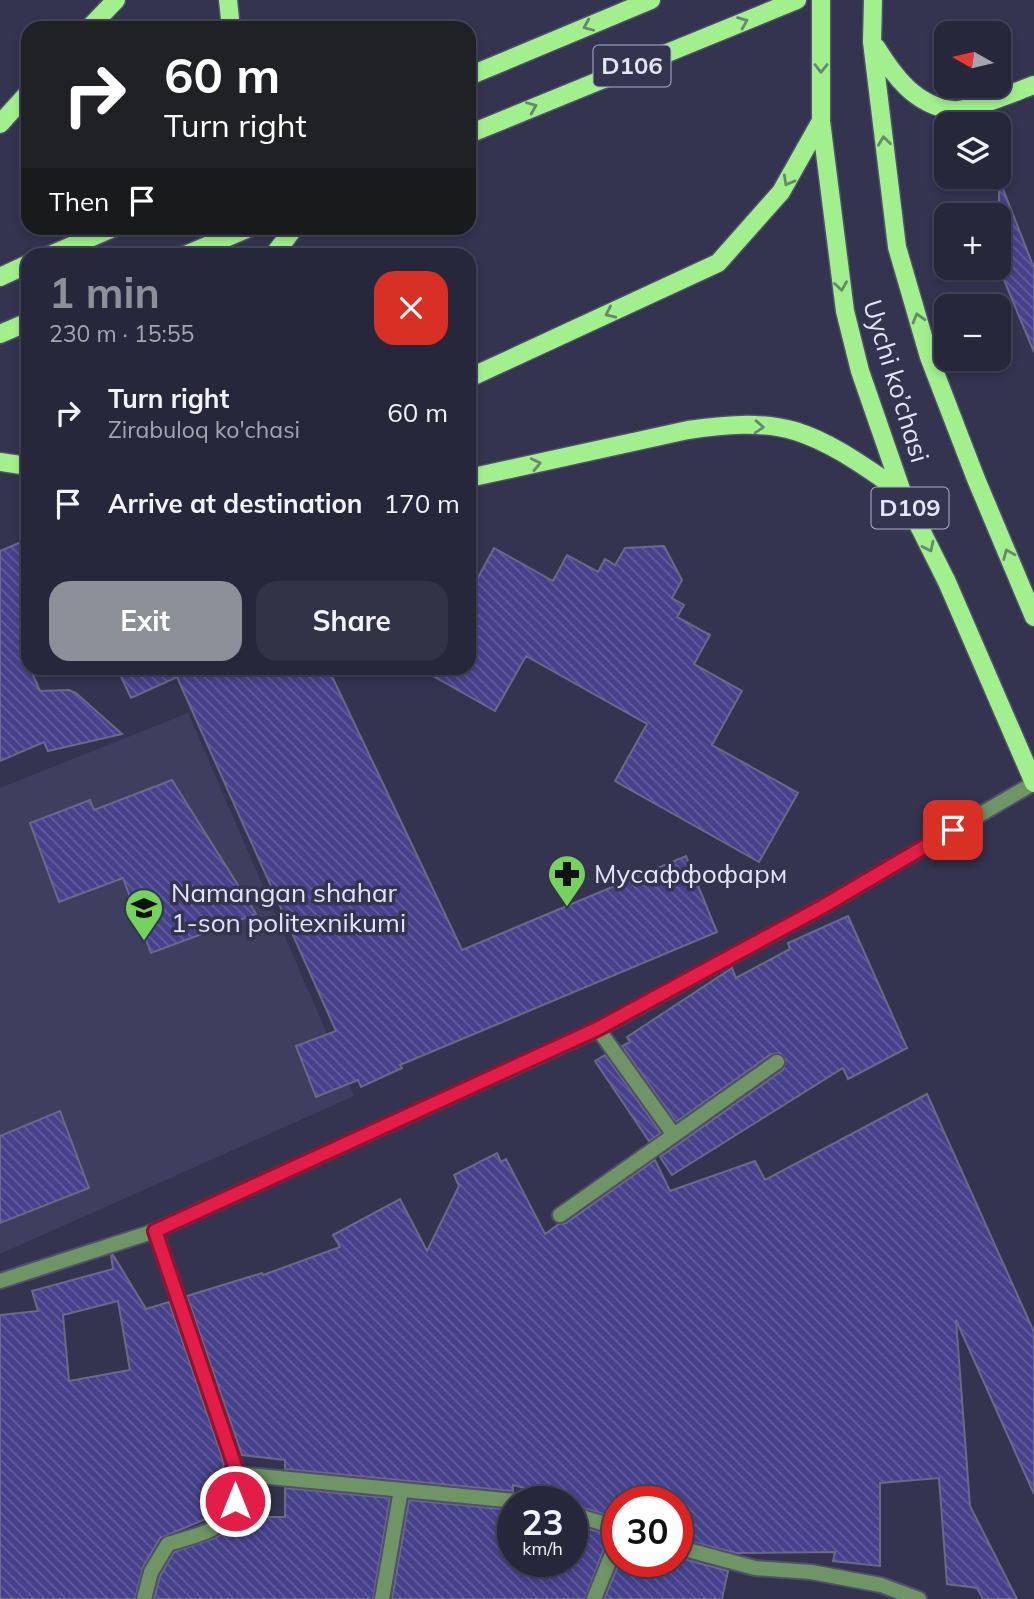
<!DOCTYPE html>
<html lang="en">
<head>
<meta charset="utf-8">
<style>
	:root { --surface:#27273c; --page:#333347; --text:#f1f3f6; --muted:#a4a5af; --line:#434456; --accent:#8c9099 }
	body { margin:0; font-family:Mulish,sans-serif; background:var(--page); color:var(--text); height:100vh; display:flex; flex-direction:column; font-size:26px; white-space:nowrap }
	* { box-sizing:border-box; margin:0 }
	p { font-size:23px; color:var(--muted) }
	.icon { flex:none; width:38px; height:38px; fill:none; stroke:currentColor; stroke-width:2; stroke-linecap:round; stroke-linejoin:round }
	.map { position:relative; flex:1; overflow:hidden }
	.drawer { position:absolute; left:21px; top:248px; width:455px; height:427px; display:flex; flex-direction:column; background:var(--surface); border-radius:21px; box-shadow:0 4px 10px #0003,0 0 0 2px var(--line) }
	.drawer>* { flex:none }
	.banner { position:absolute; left:21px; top:21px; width:455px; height:214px; border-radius:21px; box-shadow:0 4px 10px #0003,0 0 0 2px var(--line); background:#202124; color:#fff; overflow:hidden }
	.needle { width:46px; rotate:278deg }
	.buttons { position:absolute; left:934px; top:21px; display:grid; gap:14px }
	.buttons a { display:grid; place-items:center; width:77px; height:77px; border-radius:14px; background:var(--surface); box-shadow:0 4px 10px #0003,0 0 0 2px var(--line); font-size:35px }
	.speed { position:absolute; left:497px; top:1486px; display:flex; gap:14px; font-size:35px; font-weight:700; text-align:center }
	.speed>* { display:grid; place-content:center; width:91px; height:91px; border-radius:50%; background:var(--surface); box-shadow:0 4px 10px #0003,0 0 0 2px var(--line); line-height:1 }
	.speed small { font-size:18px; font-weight:400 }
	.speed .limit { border:10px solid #d22; background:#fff; color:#111 }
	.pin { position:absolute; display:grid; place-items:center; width:60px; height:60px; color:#fff; margin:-30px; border-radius:14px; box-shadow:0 4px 10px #0006 }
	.me { position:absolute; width:77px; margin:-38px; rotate:0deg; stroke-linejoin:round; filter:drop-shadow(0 0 5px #0008) }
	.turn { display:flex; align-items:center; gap:24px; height:147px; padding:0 28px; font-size:32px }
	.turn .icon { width:91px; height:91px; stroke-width:2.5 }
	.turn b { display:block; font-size:49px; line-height:60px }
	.then { display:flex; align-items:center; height:66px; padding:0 28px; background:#0003; gap:14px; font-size:26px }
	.round { display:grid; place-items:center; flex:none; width:74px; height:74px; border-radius:21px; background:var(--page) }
	.headline { display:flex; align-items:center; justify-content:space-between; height:119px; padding:0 28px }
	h1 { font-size:42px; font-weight:700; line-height:52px; color:var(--accent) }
	.primary-button { display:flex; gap:14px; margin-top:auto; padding:14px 28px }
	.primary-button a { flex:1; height:80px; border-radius:21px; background:var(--accent); color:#fff; font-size:28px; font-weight:700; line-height:80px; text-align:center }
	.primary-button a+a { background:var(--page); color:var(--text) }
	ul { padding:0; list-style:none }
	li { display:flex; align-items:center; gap:21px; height:91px; padding:0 28px }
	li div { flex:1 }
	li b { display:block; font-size:26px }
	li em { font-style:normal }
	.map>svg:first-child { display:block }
	.built { fill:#3e3e5f }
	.building { fill:url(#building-back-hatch); stroke:#696a88; stroke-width:2; fill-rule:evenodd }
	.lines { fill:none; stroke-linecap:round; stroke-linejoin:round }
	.minor-casing { stroke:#50506b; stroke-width:18 }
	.primary-casing { stroke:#50506b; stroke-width:21 }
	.minor { stroke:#6f9465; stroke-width:14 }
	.primary { stroke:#a1f08d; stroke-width:18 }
	.oneway { stroke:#65896b }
	.route-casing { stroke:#92132f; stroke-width:18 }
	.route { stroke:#e11d48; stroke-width:12 }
	.labels { text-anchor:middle; stroke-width:7; stroke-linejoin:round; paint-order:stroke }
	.shield { fill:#343450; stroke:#aeafc4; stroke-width:2 }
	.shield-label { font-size:24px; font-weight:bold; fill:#e3e4f6 }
	.street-label { font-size:26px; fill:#e3e4f6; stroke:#343450 }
	.poi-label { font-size:26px; fill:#e3e4f6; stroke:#343450; text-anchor:start }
</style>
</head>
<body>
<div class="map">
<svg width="1034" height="1599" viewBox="0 0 1034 1599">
	<defs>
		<pattern id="building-back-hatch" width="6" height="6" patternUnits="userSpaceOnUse" patternTransform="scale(1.75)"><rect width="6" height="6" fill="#47418c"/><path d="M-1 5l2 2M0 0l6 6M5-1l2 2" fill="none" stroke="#615c9d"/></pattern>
	</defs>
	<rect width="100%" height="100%" fill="#343450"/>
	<path class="built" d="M 188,713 L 354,1096 L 0,1254 L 0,788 Z"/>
	<path class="building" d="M 999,184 L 1001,184 L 1034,268 L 1034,352 L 999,268 Z
		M 28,539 L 28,668 L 30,668 L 40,691 L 69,690 L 76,693 L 122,734 L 48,751 L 44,742 L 0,761 L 0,551 Z
		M 664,546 L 682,580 L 672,598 L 684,605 L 677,617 L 710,635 L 694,664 L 742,691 L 712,745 L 798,793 L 759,862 L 615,781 L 647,724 L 526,656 L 495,711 L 419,668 L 469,668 L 469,594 L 494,548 L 553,581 L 567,555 L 598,572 L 605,559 L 615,565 L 625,548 Z
		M 117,668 L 328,668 L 462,950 L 686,856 L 717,932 L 400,1065 L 402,1068 L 361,1087 L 358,1080 L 316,1097 L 296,1046 L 336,1031 L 177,677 L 131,698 Z
		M 172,780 L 256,914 L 151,953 L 123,878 L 59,902 L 30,823 L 90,800 L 94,810 Z
		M 848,916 L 907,1048 L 848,1079 L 843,1068 L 672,1175 L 660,1157 L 783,1070 L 786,1060 L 780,1053 L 771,1054 L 676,1122 L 622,1046 L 630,1042 L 627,1037 L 732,968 L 736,978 L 790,949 L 788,943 Z
		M 605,1055 L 661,1133 L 649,1141 L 595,1061 Z
		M 927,1094 L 1034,1332 L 1034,1494 L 956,1320 L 970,1506 L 1017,1599 L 983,1599 L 977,1588 L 947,1584 L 939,1478 L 880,1483 L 880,1566 L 833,1561 L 835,1552 L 736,1553 L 677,1538 L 677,1502 L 618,1502 L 618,1518 L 572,1505 L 572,1500 L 513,1485 L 513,1491 L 285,1469 L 285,1460 L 242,1455 L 187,1296 L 262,1273 L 263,1275 L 340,1247 L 333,1235 L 400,1199 L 427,1251 L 459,1186 L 454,1175 L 497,1153 L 501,1162 L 506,1159 L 545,1234 L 559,1224 L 566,1223 L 655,1160 L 670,1191 L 755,1161 L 765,1180 Z
		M 60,1111 L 89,1188 L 0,1223 L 0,1136 Z
		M 111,1255 L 113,1255 L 146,1309 L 169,1302 L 224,1463 L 213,1516 L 160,1538 L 143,1567 L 135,1599 L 0,1599 L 0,1315 L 38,1311 L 32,1291 L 113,1269 ZM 118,1301 L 130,1370 L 69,1381 L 63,1315 Z
		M 285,1488 L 390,1498 L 373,1599 L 154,1599 L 160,1576 L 174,1552 L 215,1538 L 226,1531 L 237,1517 L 285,1517 Z
		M 409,1500 L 513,1510 L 513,1561 L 572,1561 L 572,1524 L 609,1535 L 585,1599 L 392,1599 Z
		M 677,1557 L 728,1571 L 722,1599 L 604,1599 L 620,1561 L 677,1561 Z"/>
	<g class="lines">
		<defs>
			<path id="minor" d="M 674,1135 L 777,1062
				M 560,1215 L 674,1135 L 598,1029
				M 155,1231 L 238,1474
				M 0,1281 L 155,1231 L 598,1029 L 822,907 L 1034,783
				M 572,1514 L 618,1528
				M 677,1547 L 755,1568 L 811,1572 L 881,1585 L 919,1599
				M 144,1599 L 151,1572 L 168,1544 C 217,1529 232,1530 238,1474 L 526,1502
				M 382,1599 L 401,1490
				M 594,1599 L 618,1539"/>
			<path id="primary" d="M 228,0 L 231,28
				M 821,0 L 821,121 L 845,311 L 860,371 L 902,492 L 947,582 L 1034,783
				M 873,0 L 872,42 L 897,247 L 929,357 L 976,479 L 1034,617
				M 89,28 L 116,0
				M 876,47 C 894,76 915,105 952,110 C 968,112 1017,91 1034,85
				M 469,76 L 651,0
				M 0,124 L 28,93
				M 469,134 L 797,0
				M 48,256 L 113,228
				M 183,256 L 249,228
				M 273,256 L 294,228
				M 0,277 L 28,264
				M 0,334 L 28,322
				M 469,378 L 718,263 L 781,192 L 821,121
				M 0,462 L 28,466
				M 469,478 L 688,430 C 723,425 761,421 795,431 C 834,443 869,470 902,492"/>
		</defs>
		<use href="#minor" class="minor-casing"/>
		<use href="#primary" class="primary-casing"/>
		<use href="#minor" class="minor"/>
		<use href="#primary" class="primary"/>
	</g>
	<defs><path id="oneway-chevron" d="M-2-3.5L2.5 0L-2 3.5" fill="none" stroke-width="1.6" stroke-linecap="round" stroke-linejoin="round" transform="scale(1.75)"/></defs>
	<g class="oneway">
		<use href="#oneway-chevron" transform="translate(743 22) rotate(-22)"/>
		<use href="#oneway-chevron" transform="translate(588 26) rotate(157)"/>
		<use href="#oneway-chevron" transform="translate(821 68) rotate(90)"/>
		<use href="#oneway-chevron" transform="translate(532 107) rotate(-23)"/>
		<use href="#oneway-chevron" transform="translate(884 141) rotate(-97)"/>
		<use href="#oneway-chevron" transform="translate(788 181) rotate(119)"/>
		<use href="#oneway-chevron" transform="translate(841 286) rotate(82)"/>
		<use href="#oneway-chevron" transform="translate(610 313) rotate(155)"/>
		<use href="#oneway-chevron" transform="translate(918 318) rotate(-106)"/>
		<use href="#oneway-chevron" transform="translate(759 427) rotate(4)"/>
		<use href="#oneway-chevron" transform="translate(536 464) rotate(-12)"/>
		<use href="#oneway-chevron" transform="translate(929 547) rotate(64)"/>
		<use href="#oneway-chevron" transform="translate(1008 554) rotate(-113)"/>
	</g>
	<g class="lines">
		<defs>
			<path id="route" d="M 235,1501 L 238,1475 L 155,1231 L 597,1029 L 822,907 L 953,830"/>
		</defs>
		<use href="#route" class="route-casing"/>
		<use href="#route" class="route"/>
	</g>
	<defs>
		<symbol id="pharmacy-pin" viewBox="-11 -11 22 30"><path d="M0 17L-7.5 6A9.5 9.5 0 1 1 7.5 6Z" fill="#75d25b" stroke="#343450"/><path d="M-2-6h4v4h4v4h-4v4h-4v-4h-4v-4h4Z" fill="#111"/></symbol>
		<symbol id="university-pin" viewBox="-11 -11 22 30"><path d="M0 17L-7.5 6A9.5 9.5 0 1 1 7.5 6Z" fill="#75d25b" stroke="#343450"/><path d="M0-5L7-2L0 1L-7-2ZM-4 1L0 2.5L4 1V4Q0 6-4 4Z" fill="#111"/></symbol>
	</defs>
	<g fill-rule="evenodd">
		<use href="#pharmacy-pin" x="545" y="852" width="44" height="60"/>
		<use href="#university-pin" x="122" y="886" width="44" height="60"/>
	</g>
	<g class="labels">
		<g class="shield">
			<rect x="593.5" y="45.5" width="77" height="41" rx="5"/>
			<rect x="871.5" y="487.5" width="77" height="41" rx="5"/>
		</g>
		<g class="shield-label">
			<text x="632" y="74">D106</text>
			<text x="910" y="516">D109</text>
		</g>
		<g class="street-label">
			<text transform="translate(896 381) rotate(73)" y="9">Uychi ko’chasi</text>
		</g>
		<g class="poi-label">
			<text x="594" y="883">Мусаффофарм</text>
			<text x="171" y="902">Namangan shahar<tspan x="171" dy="30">1-son politexnikumi</tspan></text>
		</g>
	</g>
</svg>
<div class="buttons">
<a><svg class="needle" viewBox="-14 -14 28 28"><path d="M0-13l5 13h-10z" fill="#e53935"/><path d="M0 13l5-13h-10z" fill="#a4a5af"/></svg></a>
<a><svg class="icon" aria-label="layers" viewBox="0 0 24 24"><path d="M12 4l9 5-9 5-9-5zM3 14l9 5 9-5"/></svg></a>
<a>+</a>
<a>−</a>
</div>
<div class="speed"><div>23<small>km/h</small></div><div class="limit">30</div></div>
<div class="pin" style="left:953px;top:830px;background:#d93025"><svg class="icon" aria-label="arrive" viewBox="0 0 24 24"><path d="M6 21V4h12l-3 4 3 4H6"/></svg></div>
<svg class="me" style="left:235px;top:1501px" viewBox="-20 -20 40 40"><circle r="17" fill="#e11d48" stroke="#fff" stroke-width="3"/><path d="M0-11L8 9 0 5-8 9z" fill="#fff"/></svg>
<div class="banner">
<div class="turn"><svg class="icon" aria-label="right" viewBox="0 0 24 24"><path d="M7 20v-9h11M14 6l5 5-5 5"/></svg><div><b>60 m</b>Turn right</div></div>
<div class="then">Then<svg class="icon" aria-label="arrive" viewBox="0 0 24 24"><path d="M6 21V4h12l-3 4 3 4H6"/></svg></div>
</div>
<section class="drawer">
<div class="headline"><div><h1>1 min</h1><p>230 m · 15:55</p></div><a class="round" style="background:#d93025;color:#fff"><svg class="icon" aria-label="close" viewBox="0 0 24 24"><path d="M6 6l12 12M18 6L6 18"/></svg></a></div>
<ul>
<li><svg class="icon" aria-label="right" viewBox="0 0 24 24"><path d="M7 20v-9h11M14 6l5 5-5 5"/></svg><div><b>Turn right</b><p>Zirabuloq ko'chasi</p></div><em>60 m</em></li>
<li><svg class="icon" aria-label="arrive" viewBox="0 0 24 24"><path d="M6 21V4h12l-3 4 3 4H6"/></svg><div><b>Arrive at destination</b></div><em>170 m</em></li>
</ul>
<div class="primary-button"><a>Exit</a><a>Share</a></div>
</section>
</div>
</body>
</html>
